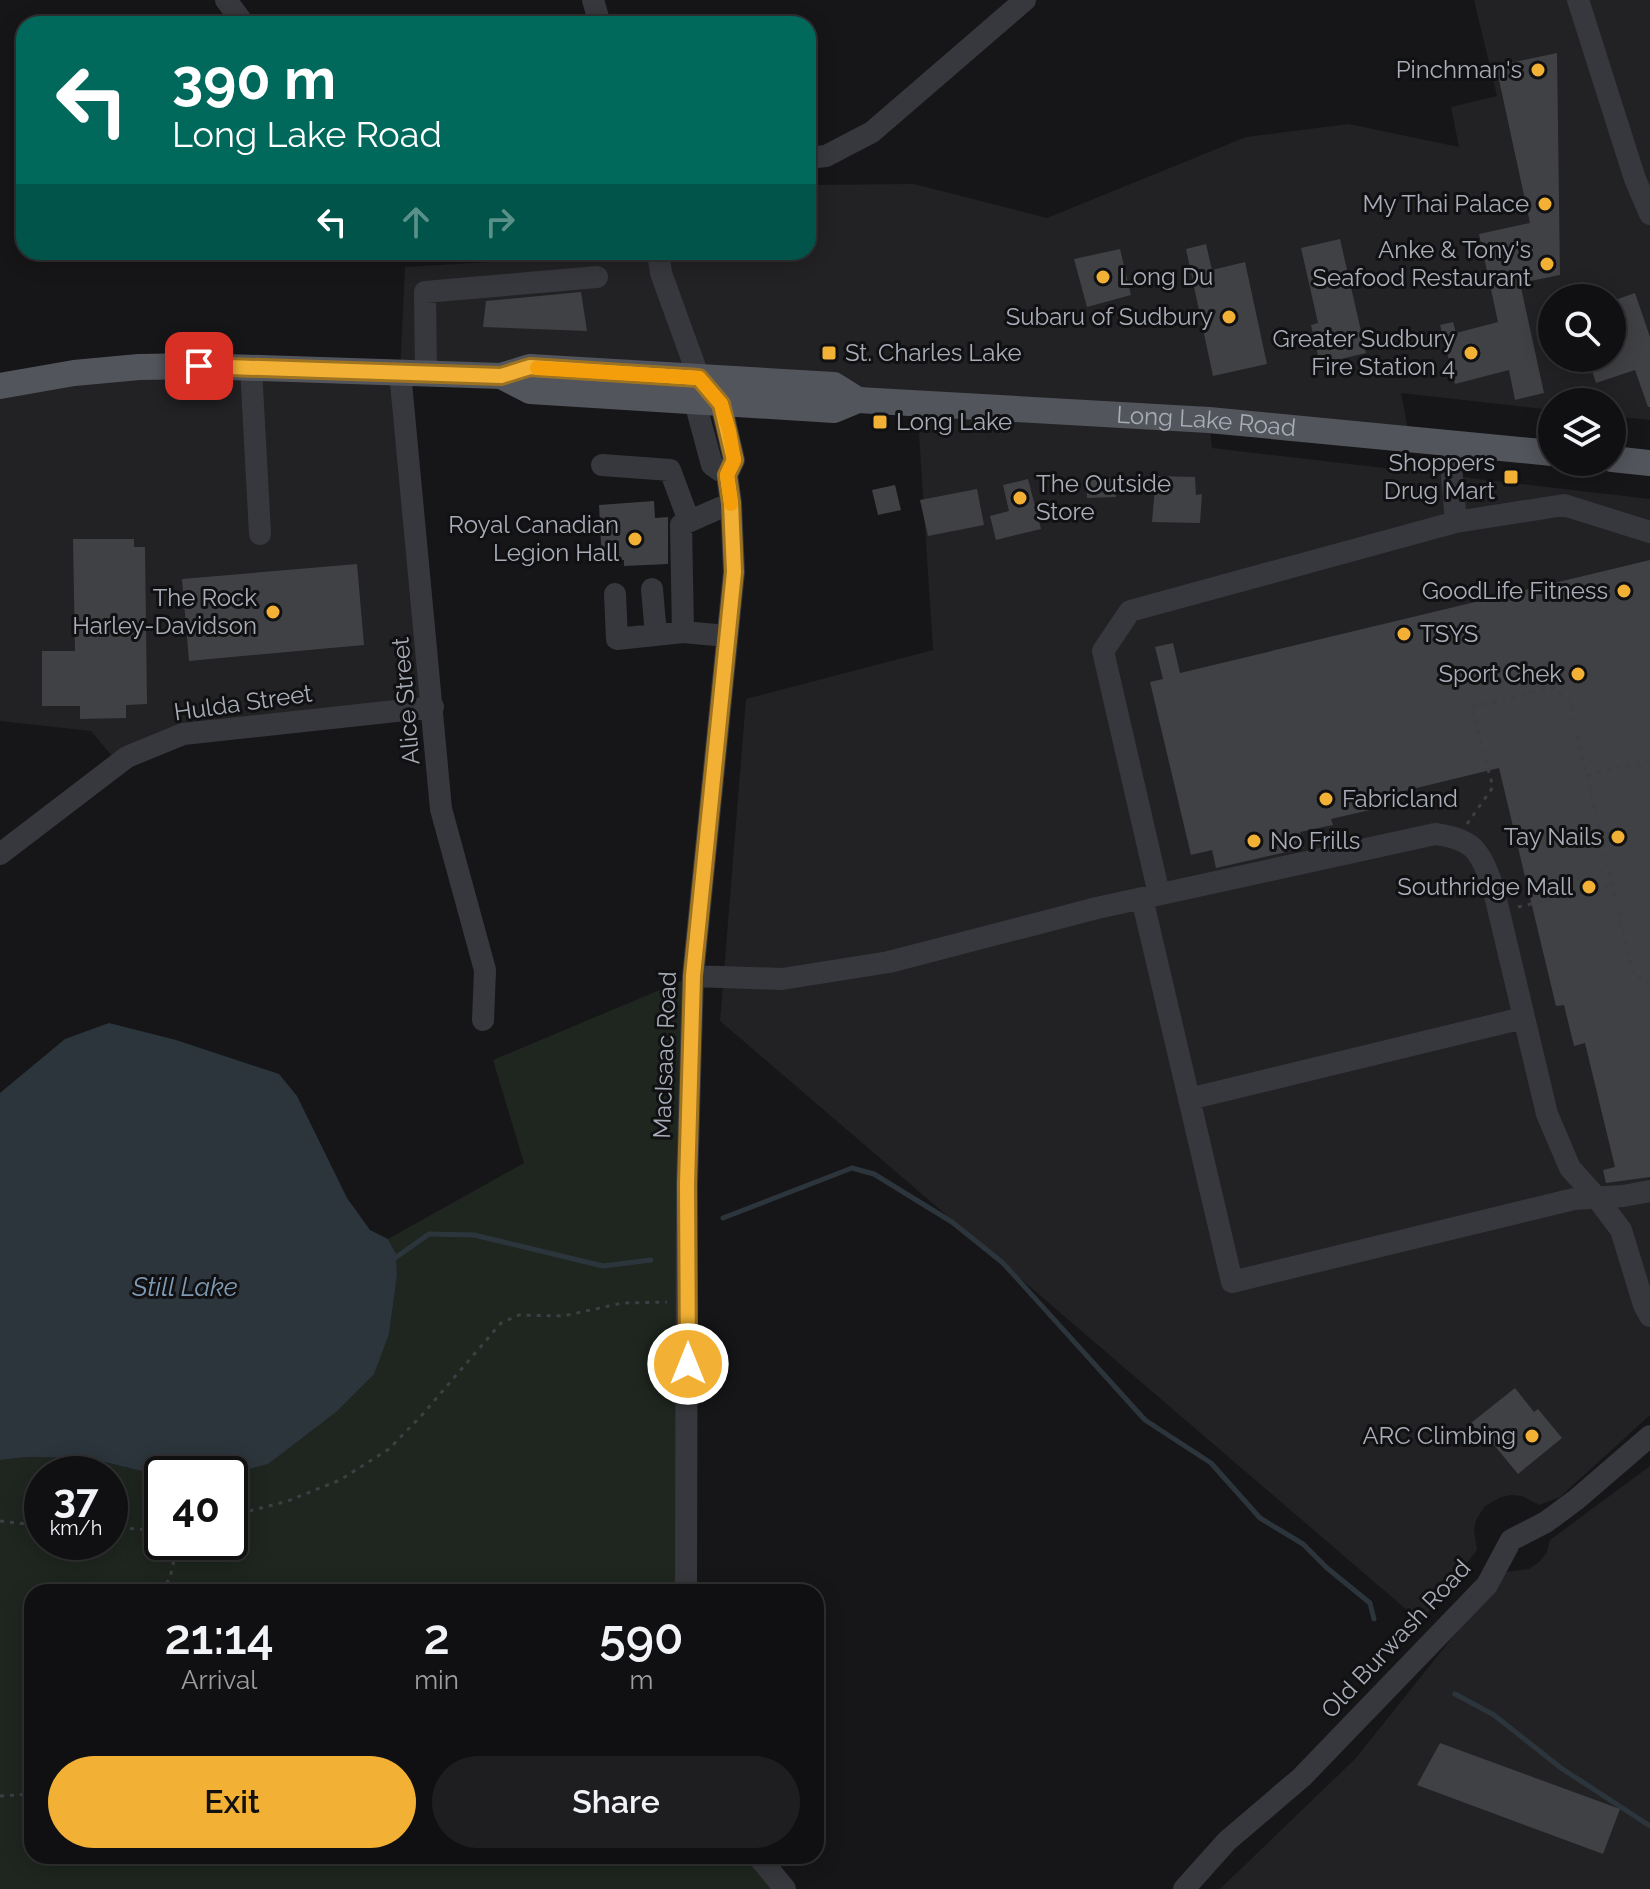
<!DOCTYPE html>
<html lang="en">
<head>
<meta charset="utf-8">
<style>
	:root { --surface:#101012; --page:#1e1e20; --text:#f1f3f6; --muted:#9c9d9f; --line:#303032; --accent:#f2b134 }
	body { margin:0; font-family:Raleway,sans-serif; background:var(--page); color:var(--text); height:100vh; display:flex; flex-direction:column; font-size:30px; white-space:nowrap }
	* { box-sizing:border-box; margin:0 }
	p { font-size:26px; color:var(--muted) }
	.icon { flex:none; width:44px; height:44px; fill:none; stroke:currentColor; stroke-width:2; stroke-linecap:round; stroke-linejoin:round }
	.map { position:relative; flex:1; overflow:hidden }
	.side { position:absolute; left:24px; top:1584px; width:800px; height:280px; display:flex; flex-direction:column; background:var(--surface); border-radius:24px; box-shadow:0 4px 20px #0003,0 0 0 2px var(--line) }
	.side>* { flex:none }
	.hud { position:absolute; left:16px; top:16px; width:800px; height:244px; border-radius:24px; box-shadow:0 4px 20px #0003,0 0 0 2px var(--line); background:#00695c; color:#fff; overflow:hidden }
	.tools { position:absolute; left:1538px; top:284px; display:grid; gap:16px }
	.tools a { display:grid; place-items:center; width:88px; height:88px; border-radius:50%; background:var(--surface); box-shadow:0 4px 20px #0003,0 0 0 2px var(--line); font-size:40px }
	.speed { position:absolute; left:24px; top:1456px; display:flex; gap:16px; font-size:40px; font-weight:700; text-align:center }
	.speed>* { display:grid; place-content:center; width:104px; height:104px; border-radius:50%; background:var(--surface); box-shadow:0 4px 20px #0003,0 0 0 2px var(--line); line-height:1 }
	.speed small { font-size:20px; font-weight:400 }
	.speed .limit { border:4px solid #111; border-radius:12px; background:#fff; color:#111 }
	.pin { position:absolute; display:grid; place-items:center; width:68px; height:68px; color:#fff; margin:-34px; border-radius:16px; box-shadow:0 4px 12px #0006 }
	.me { position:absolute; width:88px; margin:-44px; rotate:0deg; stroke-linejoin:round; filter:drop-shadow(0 0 6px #0008) }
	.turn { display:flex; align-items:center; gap:28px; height:168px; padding:0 24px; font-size:36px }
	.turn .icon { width:104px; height:104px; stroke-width:2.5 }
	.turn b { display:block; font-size:56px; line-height:68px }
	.lanes { display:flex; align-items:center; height:76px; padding:0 24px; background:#0003; justify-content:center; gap:40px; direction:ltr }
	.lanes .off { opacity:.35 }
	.eta { display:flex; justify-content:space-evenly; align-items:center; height:136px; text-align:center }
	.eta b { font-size:48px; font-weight:600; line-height:56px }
	.action { display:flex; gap:16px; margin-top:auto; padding:16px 24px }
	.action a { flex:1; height:92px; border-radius:48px; background:var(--accent); color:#111; font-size:32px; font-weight:600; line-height:92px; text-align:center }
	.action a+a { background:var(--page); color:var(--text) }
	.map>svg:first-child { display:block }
	.built { fill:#222225; fill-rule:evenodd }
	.green { fill:#1e261f; fill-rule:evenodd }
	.water { fill:#2c353c }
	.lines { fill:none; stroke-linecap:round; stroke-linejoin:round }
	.stream { stroke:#2c353c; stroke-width:5 }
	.building { fill:#404145 }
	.path { stroke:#3d3f44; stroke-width:3; stroke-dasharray:4 6; stroke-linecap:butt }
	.minor { stroke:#37383d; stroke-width:22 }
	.major { stroke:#53555c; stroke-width:26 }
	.route-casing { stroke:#9d7322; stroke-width:20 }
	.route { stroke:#f2b134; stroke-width:14 }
	.slow { stroke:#f59e0b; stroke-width:14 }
	.poi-dot { fill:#f2b134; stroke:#111113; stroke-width:3 }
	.labels { text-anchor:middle; stroke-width:6; stroke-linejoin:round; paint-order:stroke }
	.poi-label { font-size:24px; fill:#a8adb8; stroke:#111113; text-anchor:end }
	.street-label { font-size:24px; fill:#a8adb8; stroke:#111113 }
	.water-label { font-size:26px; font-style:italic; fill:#7f9bb3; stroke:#111113 }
</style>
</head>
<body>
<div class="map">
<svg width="1650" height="1889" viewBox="0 0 1650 1889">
	<rect width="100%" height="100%" fill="#161618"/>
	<path class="built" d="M 1474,0 L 1650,0 L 1650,420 L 1612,416 L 1612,402 L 1552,402 L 1552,410 L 1401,393 L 1410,439 L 1209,421 L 1212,448 L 1650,499 L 1650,1415 L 1560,1497 L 1539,1505 L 1522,1496 L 1511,1495 L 1501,1497 L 1485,1506 L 1476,1520 L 1474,1530 L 1477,1550 L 1421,1622 L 720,1021 L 746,699 L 933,650 L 917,403 L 400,373 L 433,707 L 183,734 L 118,763 L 91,731 L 0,721 L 0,386 L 74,373 L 400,372 L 405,267 L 658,252 L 808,252 L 808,185 L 914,184 L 1047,218 L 1246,137 L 1349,124 L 1459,147 L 1451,107 L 1497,96 ZM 1552,298 L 1612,298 L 1612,358 L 1552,358 Z
		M 1650,1466 L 1650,1889 L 1220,1889 L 1355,1759 L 1505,1572 L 1529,1569 L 1539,1562 L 1547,1552 L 1550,1540 Z"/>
	<path class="green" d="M 693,976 L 686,1592 L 32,1592 L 32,1856 L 758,1856 L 785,1889 L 0,1889 L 0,1460 L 27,1457 L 88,1458 L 162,1476 L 162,1542 L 230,1542 L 230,1474 L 268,1464 L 389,1334 L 397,1276 L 396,1252 L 388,1239 L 524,1163 L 493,1060 ZM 42,1474 L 110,1474 L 110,1542 L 42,1542 Z"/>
	<path class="water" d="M 109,1023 L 176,1040 L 279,1074 L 297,1096 L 347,1198 L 370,1230 L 388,1239 L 396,1253 L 397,1276 L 389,1334 L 374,1374 L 336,1412 L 268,1464 L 230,1474 L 162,1476 L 88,1458 L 27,1457 L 0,1460 L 0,1093 L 65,1039 Z"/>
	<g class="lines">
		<path class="stream" d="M 723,1218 L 852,1168 L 874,1174 L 952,1222 L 1003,1263 L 1145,1420 L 1211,1463 L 1260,1518 L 1303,1544 L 1327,1568 L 1370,1603 L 1374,1619
			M 395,1258 L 429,1234 L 474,1235 L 603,1266 L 651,1260
			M 1455,1694 L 1494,1715 L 1561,1768 L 1650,1826"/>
	</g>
	<path class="building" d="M 1557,53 L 1560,275 L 1520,283 L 1544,393 L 1515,400 L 1509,370 L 1455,384 L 1440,325 L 1453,322 L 1456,333 L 1498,322 L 1479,234 L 1530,223 L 1496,66 Z
		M 1340,239 L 1366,353 L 1320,364 L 1311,325 L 1318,323 L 1301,248 Z
		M 1206,244 L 1212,270 L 1245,262 L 1267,364 L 1213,376 L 1186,249 Z
		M 1120,249 L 1131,295 L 1087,307 L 1074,259 Z
		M 581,292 L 587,331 L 483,327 L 486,301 Z
		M 1635,293 L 1650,337 L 1650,407 L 1648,407 L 1635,370 L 1596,383 L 1588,358 L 1612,358 L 1612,337 L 1624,338 L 1612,301 Z
		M 1156,476 L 1195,477 L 1196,495 L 1202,494 L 1200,523 L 1152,522 Z
		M 1116,478 L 1116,497 L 1087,498 L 1086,480 Z
		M 1028,479 L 1041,529 L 996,540 L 990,516 L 1009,511 L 1003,485 Z
		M 895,485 L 901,510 L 878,515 L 872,490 Z
		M 977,489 L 984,525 L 928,536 L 920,500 Z
		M 654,501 L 655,518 L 668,517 L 668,564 L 624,566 L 624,560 L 602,562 L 599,505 Z
		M 73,539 L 134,539 L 134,547 L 145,547 L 147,704 L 126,705 L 126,718 L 80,719 L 80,706 L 42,706 L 42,651 L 75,651 Z
		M 1650,560 L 1650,1177 L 1606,1183 L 1603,1170 L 1615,1167 L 1585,1043 L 1574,1046 L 1564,1005 L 1556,1006 L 1499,768 L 1367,800 L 1370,810 L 1331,819 L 1333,825 L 1300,832 L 1304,848 L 1216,868 L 1212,850 L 1191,855 L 1150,682 L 1163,679 L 1155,647 L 1173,643 L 1180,673 Z
		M 357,564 L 364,645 L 189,661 L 182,579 Z
		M 1515,1388 L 1534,1412 L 1538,1409 L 1562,1438 L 1518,1474 L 1494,1445 L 1491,1447 L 1471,1423 Z
		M 1440,1743 L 1620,1809 L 1603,1854 L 1417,1785 Z"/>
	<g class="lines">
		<path class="path" d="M 1587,775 L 1650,760
			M 1467,824 L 1493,787 L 1471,707 L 1553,688 L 1569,699 L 1633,974 L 1650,985
			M 1518,907 L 1612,885
			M 230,1516 L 288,1501 L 340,1480 L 389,1449 L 422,1415 L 501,1323 L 519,1315 L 563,1316 L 623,1303 L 667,1302
			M 0,1521 L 42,1526
			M 110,1527 L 162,1531
			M 161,1592 L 170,1578 L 178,1542
			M 0,1796 L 32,1794"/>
		<path class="minor" d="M 226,0 L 244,24
			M 593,0 L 600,24
			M 1578,0 L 1635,179 L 1650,214
			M 808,158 L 826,156 L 872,132 L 1025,0
			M 658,252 L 661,273 L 699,378 L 721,404 L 734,460 L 727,475 L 731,503 L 734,572 L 693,976 L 687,1184 L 686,1592
			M 251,368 L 260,534
			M 400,372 L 441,809 L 485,970 L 483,1020
			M 426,373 L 425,292 L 597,277
			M 698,387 L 695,402 L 712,465 L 727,475
			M 1449,443 L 1456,522 L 1564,505 L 1650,532
			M 602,465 L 670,470 L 689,521
			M 652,589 L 656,635
			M 615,594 L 617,639 L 683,632
			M 727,636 L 683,632 L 681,525 L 731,503
			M 0,854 L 127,757 L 183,734 L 433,707
			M 1159,894 L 1103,651 L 1130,611 L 1456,522
			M 1142,898 L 1232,1282 L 1574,1199 L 1623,1196 L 1650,1191
			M 693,976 L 782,979 L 889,962 L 1097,908 L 1435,834 C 1475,839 1480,852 1493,887 L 1547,1114 L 1570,1168 L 1597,1198 L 1621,1230 L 1644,1305 L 1650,1316
			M 1189,1099 L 1523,1018
			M 758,1856 L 785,1889
			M 1184,1889 L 1227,1841 L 1302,1777 L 1487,1585 L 1511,1540 L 1546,1522 L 1577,1499 L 1650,1436"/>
		<g class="major">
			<path id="s1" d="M 501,376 L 530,391 L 834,410 L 858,400 L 1209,420 L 1552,453"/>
			<path d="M 0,386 L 74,373 L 139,367 L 199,366 L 501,376 L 530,367 L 834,385 L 858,400"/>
			<path d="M 1612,459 L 1650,463"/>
		</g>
	</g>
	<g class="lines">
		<defs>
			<path id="route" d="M 199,366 L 501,376 L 530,367 L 699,378 L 721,404 L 734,460 L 727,475 L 731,503 L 734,572 L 693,976 L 687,1184 L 688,1364"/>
		</defs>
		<use href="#route" class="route-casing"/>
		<use href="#route" class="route"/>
		<path class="slow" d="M 537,368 L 699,378 L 721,404 L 729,431 L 734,460 L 727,475 L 731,504"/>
	</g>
	<g class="poi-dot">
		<circle cx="1538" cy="70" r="8"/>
		<circle cx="1545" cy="204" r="8"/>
		<circle cx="1547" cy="264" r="8"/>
		<circle cx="1103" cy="277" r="8"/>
		<circle cx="1229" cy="317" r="8"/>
		<rect x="821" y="345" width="16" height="16" rx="4"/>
		<circle cx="1471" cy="353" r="8"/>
		<rect x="872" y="414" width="16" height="16" rx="4"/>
		<rect x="1503" y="469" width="16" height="16" rx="4"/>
		<circle cx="1020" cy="498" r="8"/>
		<circle cx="635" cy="539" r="8"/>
		<circle cx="1624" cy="591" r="8"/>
		<circle cx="273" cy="612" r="8"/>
		<circle cx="1404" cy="634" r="8"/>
		<circle cx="1578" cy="674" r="8"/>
		<circle cx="1326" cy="799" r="8"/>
		<circle cx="1618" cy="837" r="8"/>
		<circle cx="1254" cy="841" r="8"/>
		<circle cx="1589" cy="887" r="8"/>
		<circle cx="1532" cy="1436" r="8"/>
	</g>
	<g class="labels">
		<g class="poi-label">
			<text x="1522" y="78">Pinchman's</text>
			<text x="1529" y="212">My Thai Palace</text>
			<text x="1531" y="258">Anke &amp; Tony's<tspan x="1531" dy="28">Seafood Restaurant</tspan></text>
			<text x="1119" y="285" text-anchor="start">Long Du</text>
			<text x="1213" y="325">Subaru of Sudbury</text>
			<text x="1455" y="347">Greater Sudbury<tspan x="1455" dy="28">Fire Station 4</tspan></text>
			<text x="845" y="361" text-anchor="start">St. Charles Lake</text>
			<text x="896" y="430" text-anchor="start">Long Lake</text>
			<text x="1495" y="471">Shoppers<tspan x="1495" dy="28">Drug Mart</tspan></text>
			<text x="1036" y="492" text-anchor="start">The Outside<tspan x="1036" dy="28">Store</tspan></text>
			<text x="619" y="533">Royal Canadian<tspan x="619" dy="28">Legion Hall</tspan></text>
			<text x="1608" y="599">GoodLife Fitness</text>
			<text x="257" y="606">The Rock<tspan x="257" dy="28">Harley-Davidson</tspan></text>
			<text x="1420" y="642" text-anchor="start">TSYS</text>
			<text x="1562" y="682">Sport Chek</text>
			<text x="1342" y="807" text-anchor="start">Fabricland</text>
			<text x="1602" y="845">Tay Nails</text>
			<text x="1270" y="849" text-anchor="start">No Frills</text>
			<text x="1573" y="895">Southridge Mall</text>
			<text x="1516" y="1444">ARC Climbing</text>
		</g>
		<g class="street-label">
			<text dy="8" stroke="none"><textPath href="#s1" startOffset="712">Long Lake Road</textPath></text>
			<text transform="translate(406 701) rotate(-95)" y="8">Alice Street</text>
			<text transform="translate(243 703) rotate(-8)" y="8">Hulda Street</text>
			<text transform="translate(665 1055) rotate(-88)" y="8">MacIsaac Road</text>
			<text transform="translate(1396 1639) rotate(-47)" y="8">Old Burwash Road</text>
		</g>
		<g class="water-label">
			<text x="185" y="1296">Still Lake</text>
		</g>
	</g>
</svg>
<div class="tools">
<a><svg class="icon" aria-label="search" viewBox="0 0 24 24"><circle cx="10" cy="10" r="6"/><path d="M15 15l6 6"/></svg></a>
<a><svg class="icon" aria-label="layers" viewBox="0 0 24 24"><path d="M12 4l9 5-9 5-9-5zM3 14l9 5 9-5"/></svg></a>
</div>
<div class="speed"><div>37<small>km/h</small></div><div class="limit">40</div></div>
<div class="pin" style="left:199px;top:366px;background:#d93025"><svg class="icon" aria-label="arrive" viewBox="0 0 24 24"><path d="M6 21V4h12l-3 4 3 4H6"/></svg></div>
<svg class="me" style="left:688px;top:1364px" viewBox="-20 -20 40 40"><circle r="17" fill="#f2b134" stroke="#fff" stroke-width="3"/><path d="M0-11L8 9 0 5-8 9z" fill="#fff"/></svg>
<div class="hud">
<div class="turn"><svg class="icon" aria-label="left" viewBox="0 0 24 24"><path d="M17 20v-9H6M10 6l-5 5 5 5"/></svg><div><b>390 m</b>Long Lake Road</div></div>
<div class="lanes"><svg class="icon" aria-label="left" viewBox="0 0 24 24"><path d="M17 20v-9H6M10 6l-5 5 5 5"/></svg><svg class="icon off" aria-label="ahead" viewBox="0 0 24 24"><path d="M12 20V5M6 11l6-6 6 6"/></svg><svg class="icon off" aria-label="right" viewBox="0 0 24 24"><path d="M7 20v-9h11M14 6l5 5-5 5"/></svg></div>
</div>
<section class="side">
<div class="eta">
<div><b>21:14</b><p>Arrival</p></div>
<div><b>2</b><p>min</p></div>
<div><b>590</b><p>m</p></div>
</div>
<div class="action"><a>Exit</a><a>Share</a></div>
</section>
</div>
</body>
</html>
